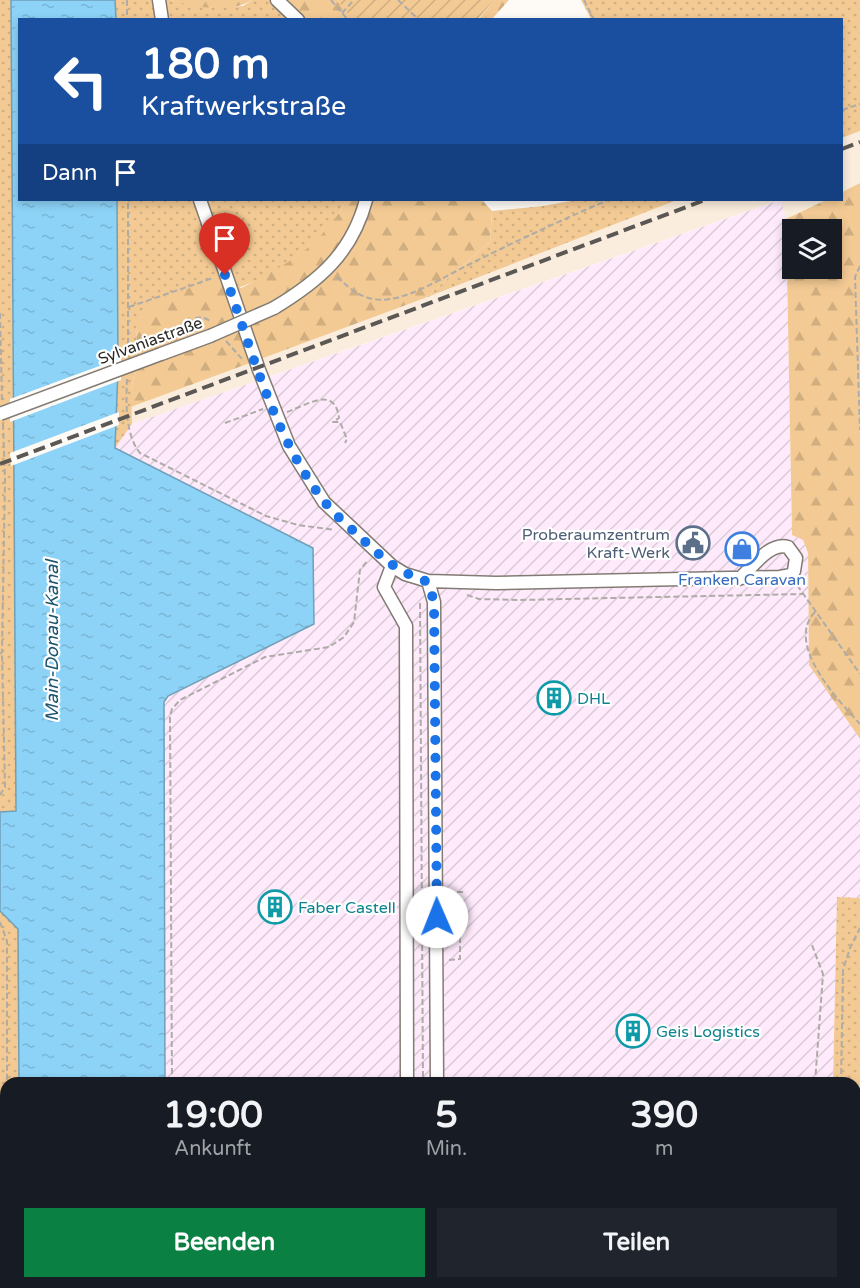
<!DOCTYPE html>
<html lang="de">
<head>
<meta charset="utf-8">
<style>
	:root { --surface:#171b24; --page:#20242c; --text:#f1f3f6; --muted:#9ea1a6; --accent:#0b8043 }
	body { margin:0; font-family:"Varela Round",sans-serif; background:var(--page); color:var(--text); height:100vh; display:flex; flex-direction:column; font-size:22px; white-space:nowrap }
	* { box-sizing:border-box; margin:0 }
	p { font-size:20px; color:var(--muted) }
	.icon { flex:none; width:33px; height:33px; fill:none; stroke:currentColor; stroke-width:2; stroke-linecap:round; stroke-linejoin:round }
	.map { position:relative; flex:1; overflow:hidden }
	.details { position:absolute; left:0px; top:1077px; width:861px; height:212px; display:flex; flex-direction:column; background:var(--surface); border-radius:18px 18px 0 0; box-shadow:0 3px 9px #0003 }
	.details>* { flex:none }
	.hud { position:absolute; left:18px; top:18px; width:825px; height:183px; border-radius:0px; box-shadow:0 3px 9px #0003; background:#1a4fa0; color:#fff; overflow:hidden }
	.controls { position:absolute; left:782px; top:219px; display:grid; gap:12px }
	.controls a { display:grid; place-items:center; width:60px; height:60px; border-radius:0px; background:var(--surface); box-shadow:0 3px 9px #0003; font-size:30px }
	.pin { position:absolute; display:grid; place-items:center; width:51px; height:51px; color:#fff; margin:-62px -26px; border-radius:50% 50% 50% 0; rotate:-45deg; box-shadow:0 0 6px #0007 }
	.pin .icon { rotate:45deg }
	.me { position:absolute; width:66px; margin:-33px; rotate:359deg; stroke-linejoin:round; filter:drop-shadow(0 0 4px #0008) }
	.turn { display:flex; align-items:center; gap:21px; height:126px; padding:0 24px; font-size:27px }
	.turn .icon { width:78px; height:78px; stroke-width:2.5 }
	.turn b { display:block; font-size:42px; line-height:51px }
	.then { display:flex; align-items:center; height:57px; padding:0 24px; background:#0003; gap:12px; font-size:22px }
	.eta { display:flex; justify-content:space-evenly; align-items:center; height:102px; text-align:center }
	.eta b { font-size:36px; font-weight:700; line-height:42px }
	.primary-button { display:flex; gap:12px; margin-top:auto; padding:12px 24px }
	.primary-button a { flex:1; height:69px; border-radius:0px; background:var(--accent); color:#fff; font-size:24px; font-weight:700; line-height:69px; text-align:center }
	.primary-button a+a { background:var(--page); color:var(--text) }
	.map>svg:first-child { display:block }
	.built { fill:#faeddd }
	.industrial { fill:url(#industrial-furrows) }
	.grass { fill:url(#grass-dots) }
	.forest { fill:url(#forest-firs); fill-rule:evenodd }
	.garden { fill:url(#garden-furrows) }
	.water { fill:url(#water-ripples); stroke:#6fa0b8; stroke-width:1.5 }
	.pier { fill:#fefbf7 }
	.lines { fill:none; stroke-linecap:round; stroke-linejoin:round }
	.minor-casing { stroke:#827b73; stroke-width:15 }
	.path { stroke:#afaca8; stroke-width:2; stroke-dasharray:6 3; stroke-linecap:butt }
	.minor { stroke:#fff; stroke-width:12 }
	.rail { stroke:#5a5754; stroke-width:4; stroke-dasharray:12 6; stroke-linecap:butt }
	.minor-bridge-casing { stroke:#827b73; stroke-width:15; stroke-linecap:butt }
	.minor-bridge { stroke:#fff; stroke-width:12 }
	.route { stroke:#1a73e8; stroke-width:10; stroke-dasharray:0 18 }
	.labels { text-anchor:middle; stroke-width:4.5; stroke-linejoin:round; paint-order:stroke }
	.street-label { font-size:16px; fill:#2c2926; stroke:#fff }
	.service-label { font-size:16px; fill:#4e5e75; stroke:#fff; text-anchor:end }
	.shop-label { font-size:16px; fill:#366cbe; stroke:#fff }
	.culture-label { font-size:16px; fill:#0d838f; stroke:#fff; text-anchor:start }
	.water-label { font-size:18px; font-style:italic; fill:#1d546e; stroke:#fff }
</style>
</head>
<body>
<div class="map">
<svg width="860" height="1288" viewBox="0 0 860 1288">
	<defs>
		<pattern id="industrial-furrows" width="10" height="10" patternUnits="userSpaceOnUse" patternTransform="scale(1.5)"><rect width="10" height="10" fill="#feeafb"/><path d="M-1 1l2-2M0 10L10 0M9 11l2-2" fill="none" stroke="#dac9d7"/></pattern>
		<pattern id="grass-dots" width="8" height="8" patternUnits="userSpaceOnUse" patternTransform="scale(1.5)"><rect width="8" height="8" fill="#f3ca94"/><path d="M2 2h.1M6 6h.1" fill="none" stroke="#d0ae7f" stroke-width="1.8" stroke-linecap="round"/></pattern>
		<pattern id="forest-firs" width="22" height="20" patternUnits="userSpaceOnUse" patternTransform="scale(1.5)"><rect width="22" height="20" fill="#f3ca94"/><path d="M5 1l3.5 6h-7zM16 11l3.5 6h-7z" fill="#d0ae7f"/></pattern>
		<pattern id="garden-furrows" width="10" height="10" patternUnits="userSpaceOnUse" patternTransform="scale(1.5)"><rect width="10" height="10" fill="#f3ca94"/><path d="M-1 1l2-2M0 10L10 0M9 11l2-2" fill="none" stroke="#d0ae7f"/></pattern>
		<pattern id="water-ripples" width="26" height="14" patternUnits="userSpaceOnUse" patternTransform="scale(1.5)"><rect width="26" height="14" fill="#8cd3f7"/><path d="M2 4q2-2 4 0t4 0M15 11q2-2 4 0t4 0" fill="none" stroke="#79b5d4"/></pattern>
	</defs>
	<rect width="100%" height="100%" fill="#fefbf7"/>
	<path class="built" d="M 860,131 L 860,183 L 842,192 L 842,138 Z
		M 677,200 L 826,200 L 786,219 L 780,200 L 132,424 L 131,407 L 425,298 Z"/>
	<path class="industrial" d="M 781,200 L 786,219 L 792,535 L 803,540 L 808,553 L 809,664 L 860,739 L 860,898 L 837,898 L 833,1083 L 165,1083 L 163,710 L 164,702 L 168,696 L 115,448 L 132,424 Z
		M 166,1282 L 829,1283 L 829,1288 L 166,1288 Z"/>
	<path class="grass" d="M 0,0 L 11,0 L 16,812 L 0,812 Z
		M 115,0 L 171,0 L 212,8 L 243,6 L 252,0 L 278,0 L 297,19 L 116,19 Z
		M 581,0 L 860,0 L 860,131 L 842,138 L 842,20 L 591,19 Z
		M 117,200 L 345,200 C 343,210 335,218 329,227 C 286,283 209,297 145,315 L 136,327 L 137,362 L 131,390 L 132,424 L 115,448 L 118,369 Z
		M 576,200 L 677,200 L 425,298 L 490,242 L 492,211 L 543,206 Z
		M 837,897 L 860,898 L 860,1288 L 829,1288 L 829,1283 L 855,1282 L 855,1083 L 833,1083 Z
		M 0,911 L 18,929 L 19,1083 L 6,1083 L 6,1282 L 20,1283 L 19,1288 L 0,1288 Z"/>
	<path class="forest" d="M 171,0 L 252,0 C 231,14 194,7 171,0 Z
		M 278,0 L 337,0 L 354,19 L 297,19 Z
		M 494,0 L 509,0 L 492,19 L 478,20 Z
		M 860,183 L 860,739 L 809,665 L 808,553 L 803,540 L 792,535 L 786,219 L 826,200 L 842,200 L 842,192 ZM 792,230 L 831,230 L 831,268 L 792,268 Z
		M 345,200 L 482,200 L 492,211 L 490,242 L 425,298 L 131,407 L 131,390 L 137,362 L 136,326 L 145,314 L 145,303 L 223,277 L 241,288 C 275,270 308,255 331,223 C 337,216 343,209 345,200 Z"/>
	<path class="garden" d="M 337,0 L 494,0 L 478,19 L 354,20 Z"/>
	<path class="water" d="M 11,0 L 115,0 L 116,19 L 20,20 L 20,200 L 117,200 L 118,369 L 115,448 L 313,548 L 314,624 L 168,696 L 164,702 L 165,1083 L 19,1083 L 18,929 L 0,911 L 0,812 L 16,811 Z
		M 20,1282 L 166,1282 L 166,1288 L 19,1288 Z"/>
	<path class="pier" d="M 121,358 L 121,380 L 10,422 L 10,399 Z
		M 119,412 L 119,425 L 11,466 L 10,453 Z"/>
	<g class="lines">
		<defs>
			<path id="minor" d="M 159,0 L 162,20
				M 277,0 L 298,20
				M 200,200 L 259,370 L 289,446 L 324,502 L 392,566 L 405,574 L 428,581 L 496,583 L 780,577 L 791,575 L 794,571 L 796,558 L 788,547 C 770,541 752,568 739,579
				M 274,308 C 319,281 352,253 366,200
				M 161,354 L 210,336
				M 392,566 L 384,587 L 406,626 L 407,1083
				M 428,581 L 434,602 L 437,1083
				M 404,1288 L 405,1282
				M 437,1288 L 437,1282"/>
		</defs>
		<use href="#minor" class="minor-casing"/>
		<path class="path" d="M 127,0 L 127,20
			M 331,0 L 348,20
			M 398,0 L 419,20
			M 584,0 L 594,20
			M 342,13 L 354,0
			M 842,110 L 860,104
			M 860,266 L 855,277 L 860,430
			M 337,277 C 352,291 367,303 390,299 C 417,295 445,276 470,264 C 516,241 562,220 608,200
			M 129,307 L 213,278
			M 0,313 L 2,401
			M 175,336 C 186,324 196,310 211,322
			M 226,341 L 242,359
			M 128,353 L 128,200
			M 127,379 C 126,402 125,435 140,453 L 266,516 L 298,525 L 335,530
			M 287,412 C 307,405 335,385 339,418 L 333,422 L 340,422 L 347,439 L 345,443
			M 225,423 L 263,409
			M 797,585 L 860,674
			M 467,595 L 479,599 L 518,600 L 803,594
			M 420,603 L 423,1083
			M 815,612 C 784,644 839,701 860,724
			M 0,654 L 2,652 L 5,479 L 3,424
			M 0,795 L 5,787 L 2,652
			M 448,892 L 466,892
			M 0,922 L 7,941 L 7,1083
			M 812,945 L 823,974 L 815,1083
			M 449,960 L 460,959 L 460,915
			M 172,1083 L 170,716 L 172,709 L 180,700 L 265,657 L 329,647 L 344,637 L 354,622 L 360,570 L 368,560
			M 841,1083 L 843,970 L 850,948 L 860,928
			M 855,1195 L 860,1248
			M 173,1282 L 173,1288
			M 462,1282 L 462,1288
			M 831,1282 L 831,1288
			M 7,1288 L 7,1282
			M 375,1288 L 377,1282
			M 817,1288 L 818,1282"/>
		<use href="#minor" class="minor"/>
		<path class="rail" d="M 842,149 L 860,142
			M 0,464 L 705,200"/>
		<defs>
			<path id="minor-bridge" d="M 210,336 L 274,308
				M 0,414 L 161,354"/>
		</defs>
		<use href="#minor-bridge" class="minor-bridge-casing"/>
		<use href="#minor-bridge" class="minor-bridge"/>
	</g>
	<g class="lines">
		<path class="route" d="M 225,275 C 251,349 275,439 324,501 C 334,514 348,526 360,537 C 384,559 396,571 428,582 L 434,602 L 437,917"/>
	</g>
	<defs>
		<symbol id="civic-ring" viewBox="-11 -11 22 22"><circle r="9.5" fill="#fff" stroke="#5c6f8a" stroke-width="1.5"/><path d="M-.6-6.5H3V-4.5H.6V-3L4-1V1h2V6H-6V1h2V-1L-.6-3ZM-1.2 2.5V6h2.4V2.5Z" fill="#5c6f8a"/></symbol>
		<symbol id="shop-ring" viewBox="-11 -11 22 22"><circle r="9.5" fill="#fff" stroke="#3f7fe0" stroke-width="1.5"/><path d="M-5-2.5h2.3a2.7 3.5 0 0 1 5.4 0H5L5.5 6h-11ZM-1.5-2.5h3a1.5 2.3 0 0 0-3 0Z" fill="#3f7fe0"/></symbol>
		<symbol id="building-ring" viewBox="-11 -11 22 22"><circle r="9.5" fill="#fff" stroke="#0f9aa8" stroke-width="1.5"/><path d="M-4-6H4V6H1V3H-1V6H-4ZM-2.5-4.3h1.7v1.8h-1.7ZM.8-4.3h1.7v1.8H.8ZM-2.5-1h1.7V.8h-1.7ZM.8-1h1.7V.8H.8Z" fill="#0f9aa8"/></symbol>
	</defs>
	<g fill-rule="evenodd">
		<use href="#civic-ring" x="674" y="524" width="38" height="38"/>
		<use href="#shop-ring" x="723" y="530" width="38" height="38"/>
		<use href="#building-ring" x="535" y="679" width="38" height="38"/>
		<use href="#building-ring" x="256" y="888" width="38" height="38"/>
		<use href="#building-ring" x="614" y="1012" width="38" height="38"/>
	</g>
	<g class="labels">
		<g class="street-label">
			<text transform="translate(150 340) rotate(-20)" y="6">Sylvaniastraße</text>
		</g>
		<g class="service-label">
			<text x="670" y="540">Proberaumzentrum<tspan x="670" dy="18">Kraft-Werk</tspan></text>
		</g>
		<g class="shop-label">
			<text x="742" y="585">Franken Caravan</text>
		</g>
		<g class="culture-label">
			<text x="577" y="704">DHL</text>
			<text x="298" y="913">Faber Castell</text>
			<text x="656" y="1037">Geis Logistics</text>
		</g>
		<g class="water-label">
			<text transform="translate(52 641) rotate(-90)" y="6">Main-Donau-Kanal</text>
		</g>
	</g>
</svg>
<div class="controls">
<a><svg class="icon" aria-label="layers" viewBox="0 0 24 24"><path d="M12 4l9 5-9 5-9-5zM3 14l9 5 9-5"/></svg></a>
</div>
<div class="pin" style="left:225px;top:275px;background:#d93025"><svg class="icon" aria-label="arrive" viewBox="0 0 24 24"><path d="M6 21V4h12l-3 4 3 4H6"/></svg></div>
<svg class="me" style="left:437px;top:917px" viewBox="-20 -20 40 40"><circle r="19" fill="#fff"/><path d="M0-13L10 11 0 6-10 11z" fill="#1a73e8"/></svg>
<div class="hud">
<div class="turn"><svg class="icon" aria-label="left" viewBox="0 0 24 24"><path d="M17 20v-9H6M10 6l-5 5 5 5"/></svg><div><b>180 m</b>Kraftwerkstraße</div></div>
<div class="then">Dann<svg class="icon" aria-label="arrive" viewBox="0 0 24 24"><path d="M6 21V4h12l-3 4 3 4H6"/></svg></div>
</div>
<section class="details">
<div class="eta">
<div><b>19:00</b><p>Ankunft</p></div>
<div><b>5</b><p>Min.</p></div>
<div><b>390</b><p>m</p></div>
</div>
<div class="primary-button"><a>Beenden</a><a>Teilen</a></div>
</section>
</div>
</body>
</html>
